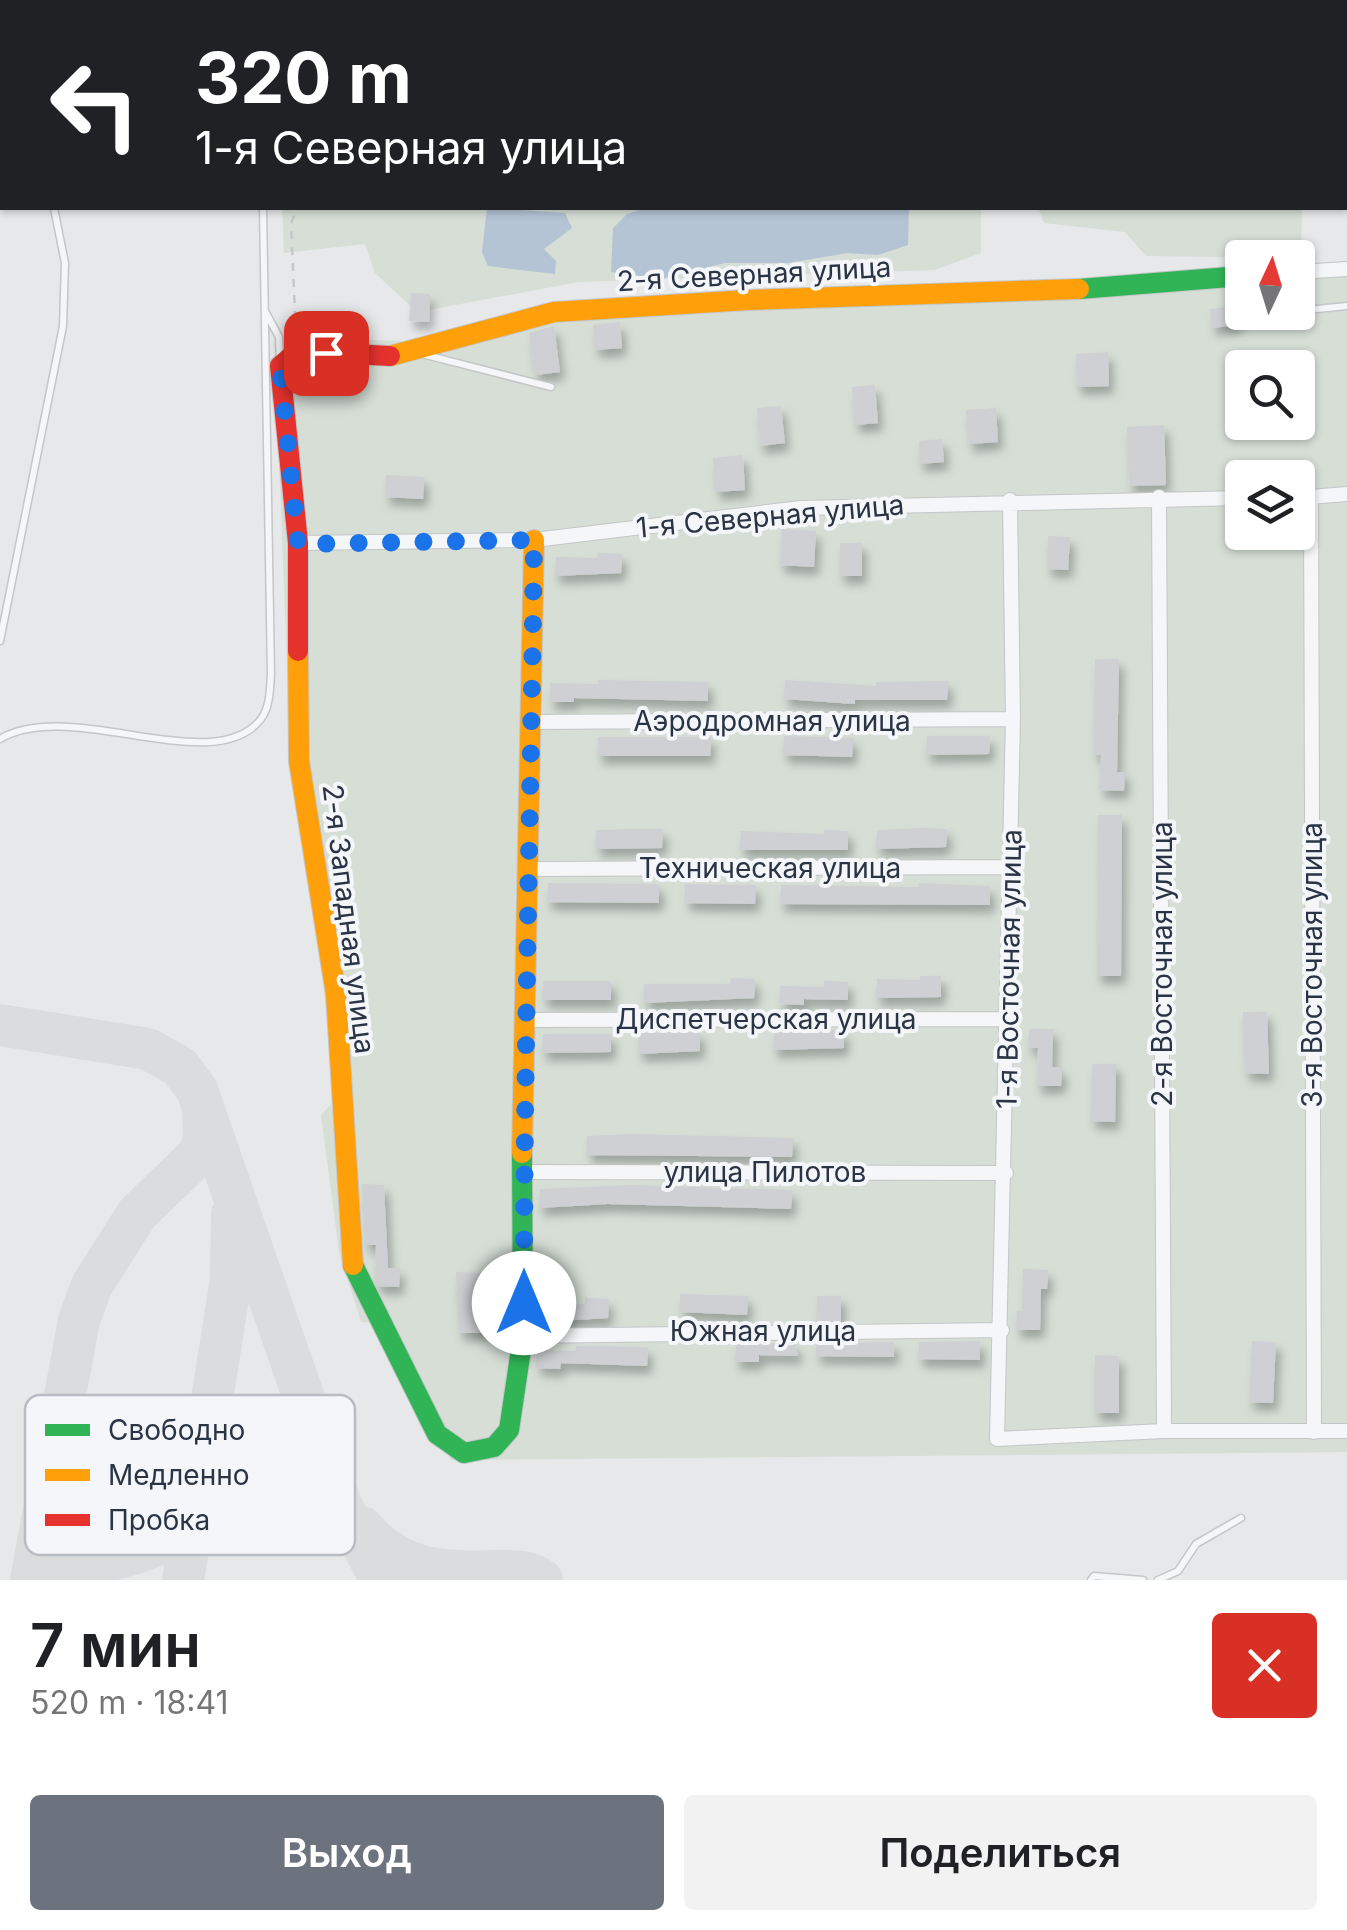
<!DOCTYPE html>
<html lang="ru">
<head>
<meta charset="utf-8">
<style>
	:root { --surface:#fff; --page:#f2f2f2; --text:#202124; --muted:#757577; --accent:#6c737f }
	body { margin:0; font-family:Inter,sans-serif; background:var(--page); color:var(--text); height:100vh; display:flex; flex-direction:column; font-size:38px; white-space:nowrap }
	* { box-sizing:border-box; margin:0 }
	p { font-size:32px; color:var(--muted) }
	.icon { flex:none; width:55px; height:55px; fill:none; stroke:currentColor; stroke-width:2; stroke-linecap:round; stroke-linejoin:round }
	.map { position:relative; height:1580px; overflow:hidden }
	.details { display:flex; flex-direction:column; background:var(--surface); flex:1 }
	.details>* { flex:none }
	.guide { position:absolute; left:0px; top:0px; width:1348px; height:210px; box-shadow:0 2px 8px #0004; background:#202124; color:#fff; overflow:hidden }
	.needle { width:65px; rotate:4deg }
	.buttons { position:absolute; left:1225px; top:240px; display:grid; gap:20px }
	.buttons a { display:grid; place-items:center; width:90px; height:90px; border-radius:10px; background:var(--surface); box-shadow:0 2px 8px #0004; font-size:50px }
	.pin { position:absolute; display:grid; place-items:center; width:85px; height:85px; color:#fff; margin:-42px; border-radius:20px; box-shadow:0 5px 15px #0006 }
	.me { position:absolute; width:110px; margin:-55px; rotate:0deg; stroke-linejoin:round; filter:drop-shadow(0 0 8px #0008) }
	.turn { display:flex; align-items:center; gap:35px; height:210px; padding:0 30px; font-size:45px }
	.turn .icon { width:130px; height:130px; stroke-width:2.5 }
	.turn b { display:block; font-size:70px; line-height:85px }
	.round { display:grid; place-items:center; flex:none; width:105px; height:105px; border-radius:10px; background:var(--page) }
	.overview { display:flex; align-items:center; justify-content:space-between; height:170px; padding:0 30px }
	h1 { font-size:60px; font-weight:600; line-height:75px }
	.button { display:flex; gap:20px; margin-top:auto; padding:20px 30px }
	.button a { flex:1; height:115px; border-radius:10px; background:var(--accent); color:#fff; font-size:40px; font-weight:600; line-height:115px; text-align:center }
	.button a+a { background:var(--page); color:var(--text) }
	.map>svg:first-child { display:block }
	.green { fill:#d6ded6; fill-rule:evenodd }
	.water { fill:#b4c4d5 }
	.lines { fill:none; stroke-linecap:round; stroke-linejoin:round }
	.taxiway { stroke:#dadcde; stroke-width:42 }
	.building { fill:#ced0d3; filter:url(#shadow) }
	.lane-casing { stroke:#c4c6c8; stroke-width:9 }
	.street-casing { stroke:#c4c6c8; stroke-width:16 }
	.fast-casing { stroke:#c4c6c8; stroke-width:22 }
	.slow-casing { stroke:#c4c6c8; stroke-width:22 }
	.jam-casing { stroke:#c4c6c8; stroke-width:22 }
	.path { stroke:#c5c6ca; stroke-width:2.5; stroke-dasharray:8 8; stroke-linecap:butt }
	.lane { stroke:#f5f6f7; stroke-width:6 }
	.street { stroke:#f5f6f7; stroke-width:14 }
	.fast { stroke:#30b455; stroke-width:20 }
	.slow { stroke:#ff9f0a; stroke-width:20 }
	.jam { stroke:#e5322d; stroke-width:20 }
	.route { stroke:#1a73e8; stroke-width:18; stroke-dasharray:0 32.4 }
	.labels { text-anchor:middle; stroke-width:8; stroke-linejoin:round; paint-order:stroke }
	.street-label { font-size:28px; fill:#2b3445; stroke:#f4f6f9 }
	.key { fill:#f4f6f9; stroke:#b8bcc3; stroke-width:2.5 }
	.key-label { font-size:28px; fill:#2b3445 }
</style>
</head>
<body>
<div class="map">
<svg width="1347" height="1580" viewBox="0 0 1347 1580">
	<defs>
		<filter id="shadow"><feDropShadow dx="4.5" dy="8" stdDeviation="5" flood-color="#0004"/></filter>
	</defs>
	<rect width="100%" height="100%" fill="#e6e8ea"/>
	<path class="green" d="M 305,0 L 1347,0 L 1347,124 L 1345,2 Z
		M 282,208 L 981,208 L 981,253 L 935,270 L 579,282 L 417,312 L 375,273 L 365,244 L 284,253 Z
		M 1038,208 L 1302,208 L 1301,258 L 1146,256 L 1125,232 L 1044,223 Z
		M 1347,271 L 1347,1452 L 451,1460 L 383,1324 L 361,1322 L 339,1252 L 321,1115 L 335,1100 L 316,910 L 290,738 L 274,337 L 438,342 L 561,314 L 1242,281 L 1242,312 L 1298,312 L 1298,276 ZM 1242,368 L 1298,368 L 1298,422 L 1242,422 ZM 1242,478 L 1298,478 L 1298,532 L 1242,532 Z"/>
	<path class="water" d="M 487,208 L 565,213 L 572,228 L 544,249 L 556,261 L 555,274 L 488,266 L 482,252 Z
		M 646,208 L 909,208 L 908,245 L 878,255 L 848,253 L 788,263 L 725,263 L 661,279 L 611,272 L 613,228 L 627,214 Z"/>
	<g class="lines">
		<path class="taxiway" d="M 0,1025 L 148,1049 L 180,1067 L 197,1090 L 341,1505 L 381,1580
			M 55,1436 C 65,1492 109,1466 145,1454 C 159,1449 178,1445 189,1435 C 198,1428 203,1418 208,1409
			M 362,1527 C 399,1571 442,1573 497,1571 C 514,1571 528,1570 542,1580
			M 35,1556 C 62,1580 168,1551 192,1522
			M 31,1580 L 79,1320 L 92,1285 L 137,1214 L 198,1155 L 204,1141 L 203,1109
			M 183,1580 L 231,1280 L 232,1214"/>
	</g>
	<path class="building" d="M 411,293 L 430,294 L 429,322 L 409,321 Z
		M 1236,306 L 1238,325 L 1212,328 L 1210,309 Z
		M 620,322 L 622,348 L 595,350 L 593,325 Z
		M 554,326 L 560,372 L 535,375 L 529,333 Z
		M 1108,352 L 1109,386 L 1077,387 L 1076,354 Z
		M 875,385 L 878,423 L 855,425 L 852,387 Z
		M 781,406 L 785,443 L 760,446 L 757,408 Z
		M 996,408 L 998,442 L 969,444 L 966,410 Z
		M 1164,425 L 1166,485 L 1129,486 L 1127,427 Z
		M 942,439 L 944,462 L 920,464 L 919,441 Z
		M 743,455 L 745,490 L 716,492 L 713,458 Z
		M 386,475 L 424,477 L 423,499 L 385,497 Z
		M 782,529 L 816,531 L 814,567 L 780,565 Z
		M 1048,536 L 1070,537 L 1068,570 L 1047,569 Z
		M 840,543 L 862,543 L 862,576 L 840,576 Z
		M 598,553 L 622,554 L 621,573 L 555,576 L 556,557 L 597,558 Z
		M 1095,659 L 1119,659 L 1117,772 L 1125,772 L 1124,791 L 1100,790 L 1101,755 L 1094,755 Z
		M 598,680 L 708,682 L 708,701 L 574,698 L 574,702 L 550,702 L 550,683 L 598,684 Z
		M 785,680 L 876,686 L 876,682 L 948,681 L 947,700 L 855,700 L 855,704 L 784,699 Z
		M 784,736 L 853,738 L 852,757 L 783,755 Z
		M 927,736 L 990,736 L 989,754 L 926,755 Z
		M 598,737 L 711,737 L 710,756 L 598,756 Z
		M 1098,815 L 1122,815 L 1121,976 L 1097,976 Z
		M 922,828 L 947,829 L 946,847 L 876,849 L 877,830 Z
		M 639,829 L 663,829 L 662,848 L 596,849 L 596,830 Z
		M 824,830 L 848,831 L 848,850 L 740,850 L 741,831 L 824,834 Z
		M 548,883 L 659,884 L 659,903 L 547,902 Z
		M 919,883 L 990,886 L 990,905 L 780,904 L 781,885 L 919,887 Z
		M 685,884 L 756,885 L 755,904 L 685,903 Z
		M 920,976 L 941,976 L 941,997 L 876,998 L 877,979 L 920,980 Z
		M 731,978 L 755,979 L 754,998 L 644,1003 L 644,984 L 730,984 Z
		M 543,981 L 611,981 L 611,1000 L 543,1000 Z
		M 824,981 L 848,982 L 848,1000 L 804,999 L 804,1005 L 780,1004 L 780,986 L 824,987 Z
		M 1243,1012 L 1267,1012 L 1269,1074 L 1245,1073 Z
		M 1029,1029 L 1053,1029 L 1052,1067 L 1062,1067 L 1061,1086 L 1037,1086 L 1038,1048 L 1028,1047 Z
		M 844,1030 L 844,1048 L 773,1050 L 774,1031 Z
		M 700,1032 L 700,1051 L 639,1054 L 638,1033 Z
		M 543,1034 L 611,1034 L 611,1052 L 542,1053 Z
		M 1092,1064 L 1116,1064 L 1115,1122 L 1091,1121 Z
		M 631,1134 L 793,1138 L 792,1157 L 587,1155 L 587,1136 Z
		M 362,1184 L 384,1185 L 388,1268 L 400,1268 L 399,1287 L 378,1286 L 375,1281 L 376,1245 L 365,1245 Z
		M 631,1185 L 792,1190 L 791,1209 L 608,1204 L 539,1208 L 540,1189 Z
		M 1023,1269 L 1048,1270 L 1047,1289 L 1041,1289 L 1040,1330 L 1016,1330 L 1017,1311 L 1023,1311 Z
		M 456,1272 L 480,1273 L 483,1333 L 459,1333 Z
		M 680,1294 L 748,1296 L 747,1315 L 680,1312 Z
		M 817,1296 L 841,1296 L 841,1321 L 817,1322 Z
		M 585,1298 L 609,1299 L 608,1318 L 542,1322 L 542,1303 L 585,1304 Z
		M 980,1341 L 980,1360 L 918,1359 L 919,1342 Z
		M 1252,1341 L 1276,1342 L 1273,1403 L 1249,1402 Z
		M 894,1342 L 894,1357 L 816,1356 L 816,1343 Z
		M 795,1343 L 798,1356 L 759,1355 L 759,1362 L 735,1362 L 736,1344 Z
		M 576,1346 L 648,1347 L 647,1366 L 561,1363 L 560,1369 L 536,1368 L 537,1350 L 576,1351 Z
		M 1095,1355 L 1119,1356 L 1119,1413 L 1095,1413 Z"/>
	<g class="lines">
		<defs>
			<path id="lane" d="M 287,2 L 287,0
				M 0,157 L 2,158
				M 1317,309 L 1347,306
				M 265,311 L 279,337 L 280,360
				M 422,354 L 551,387
				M 0,641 L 63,326 L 65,263 L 54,208
				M 0,739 C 71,697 214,780 261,719 C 270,707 270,689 271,674 L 263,208
				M 1091,1580 L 1094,1576 L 1143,1580
				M 1158,1580 L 1178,1571 L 1196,1544 L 1241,1518"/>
			<path id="street" d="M 1298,272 L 1347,269
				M 1159,497 L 1164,1431
				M 1298,498 L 1347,494
				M 1311,498 L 1314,1432
				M 1010,500 L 1013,719 L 997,1439 L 1164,1431 L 1347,1431
				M 298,543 L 534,540 L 801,508 L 1242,498
				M 531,722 L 1013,719
				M 531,869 L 1009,867
				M 524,1020 L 1008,1019
				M 524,1172 L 1006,1173
				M 523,1336 L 1002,1330"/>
			<path id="fast" d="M 1079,289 L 1242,276
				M 353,1265 L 437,1434 L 464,1453 L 494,1447 L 509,1430 L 523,1336 L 522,1153"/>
			<path id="slow" d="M 390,356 L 554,312 L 748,300 L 1079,289
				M 298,651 L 299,761 L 336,994 L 353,1265
				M 522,1153 L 534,540"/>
			<path id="jam" d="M 298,651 L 298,543 L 280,366 L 297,351 L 390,356"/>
		</defs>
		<use href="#lane" class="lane-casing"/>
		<use href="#street" class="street-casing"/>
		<use href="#fast" class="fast-casing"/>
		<use href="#slow" class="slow-casing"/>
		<use href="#jam" class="jam-casing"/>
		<path class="path" d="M 377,2 L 377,0
			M 296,335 L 291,224 L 297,208"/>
		<use href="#lane" class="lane"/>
		<use href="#street" class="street"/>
		<use href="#fast" class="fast"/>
		<use href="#slow" class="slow"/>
		<use href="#jam" class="jam"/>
	</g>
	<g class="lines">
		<path class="route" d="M 326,353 L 296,351 L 280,366 L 298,544 L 534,540 C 531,795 524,1049 524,1303"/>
	</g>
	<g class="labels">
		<g class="street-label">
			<text transform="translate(754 274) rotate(-3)" y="10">2-я Северная улица</text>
			<text transform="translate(770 516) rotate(-5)" y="10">1-я Северная улица</text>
			<text x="772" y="731">Аэродромная улица</text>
			<text x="770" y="878">Техническая улица</text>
			<text transform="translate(349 919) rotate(83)" y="10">2-я Западная улица</text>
			<text transform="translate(1162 964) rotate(-90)" y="10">2-я Восточная улица</text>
			<text transform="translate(1312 965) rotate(-90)" y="10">3-я Восточная улица</text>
			<text transform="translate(1009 969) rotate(-89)" y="10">1-я Восточная улица</text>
			<text x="766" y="1029">Диспетчерская улица</text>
			<text x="765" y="1182">улица Пилотов</text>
			<text x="763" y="1341">Южная улица</text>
		</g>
	</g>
	<rect x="25" y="1395" width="330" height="160" rx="15" class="key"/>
	<rect x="45" y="1424" width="45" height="12" fill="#30b455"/>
	<rect x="45" y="1469" width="45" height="12" fill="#ff9f0a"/>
	<rect x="45" y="1514" width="45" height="12" fill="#e5322d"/>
	<g class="key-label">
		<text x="108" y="1440">Свободно</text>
		<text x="108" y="1485">Медленно</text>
		<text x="108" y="1530">Пробка</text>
	</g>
</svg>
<div class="buttons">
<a><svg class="needle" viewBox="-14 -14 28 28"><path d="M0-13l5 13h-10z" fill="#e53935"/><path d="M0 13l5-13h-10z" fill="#757577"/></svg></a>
<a><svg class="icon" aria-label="search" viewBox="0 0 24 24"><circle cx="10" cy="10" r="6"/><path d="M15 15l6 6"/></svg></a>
<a><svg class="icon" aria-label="layers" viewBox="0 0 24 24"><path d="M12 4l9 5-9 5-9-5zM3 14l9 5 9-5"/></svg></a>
</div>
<div class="pin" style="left:326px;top:353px;background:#d93025"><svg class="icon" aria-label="arrive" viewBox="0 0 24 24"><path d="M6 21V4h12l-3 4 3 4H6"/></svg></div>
<svg class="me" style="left:524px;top:1303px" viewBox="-20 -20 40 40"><circle r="19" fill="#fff"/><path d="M0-13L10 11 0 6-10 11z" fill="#1a73e8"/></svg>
<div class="guide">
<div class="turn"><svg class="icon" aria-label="left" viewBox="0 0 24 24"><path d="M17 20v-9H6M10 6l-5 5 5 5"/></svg><div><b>320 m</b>1-я Северная улица</div></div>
</div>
</div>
<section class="details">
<div class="overview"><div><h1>7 мин</h1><p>520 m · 18:41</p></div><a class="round" style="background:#d93025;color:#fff"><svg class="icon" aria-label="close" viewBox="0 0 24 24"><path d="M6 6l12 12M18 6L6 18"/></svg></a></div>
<div class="button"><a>Выход</a><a>Поделиться</a></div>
</section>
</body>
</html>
